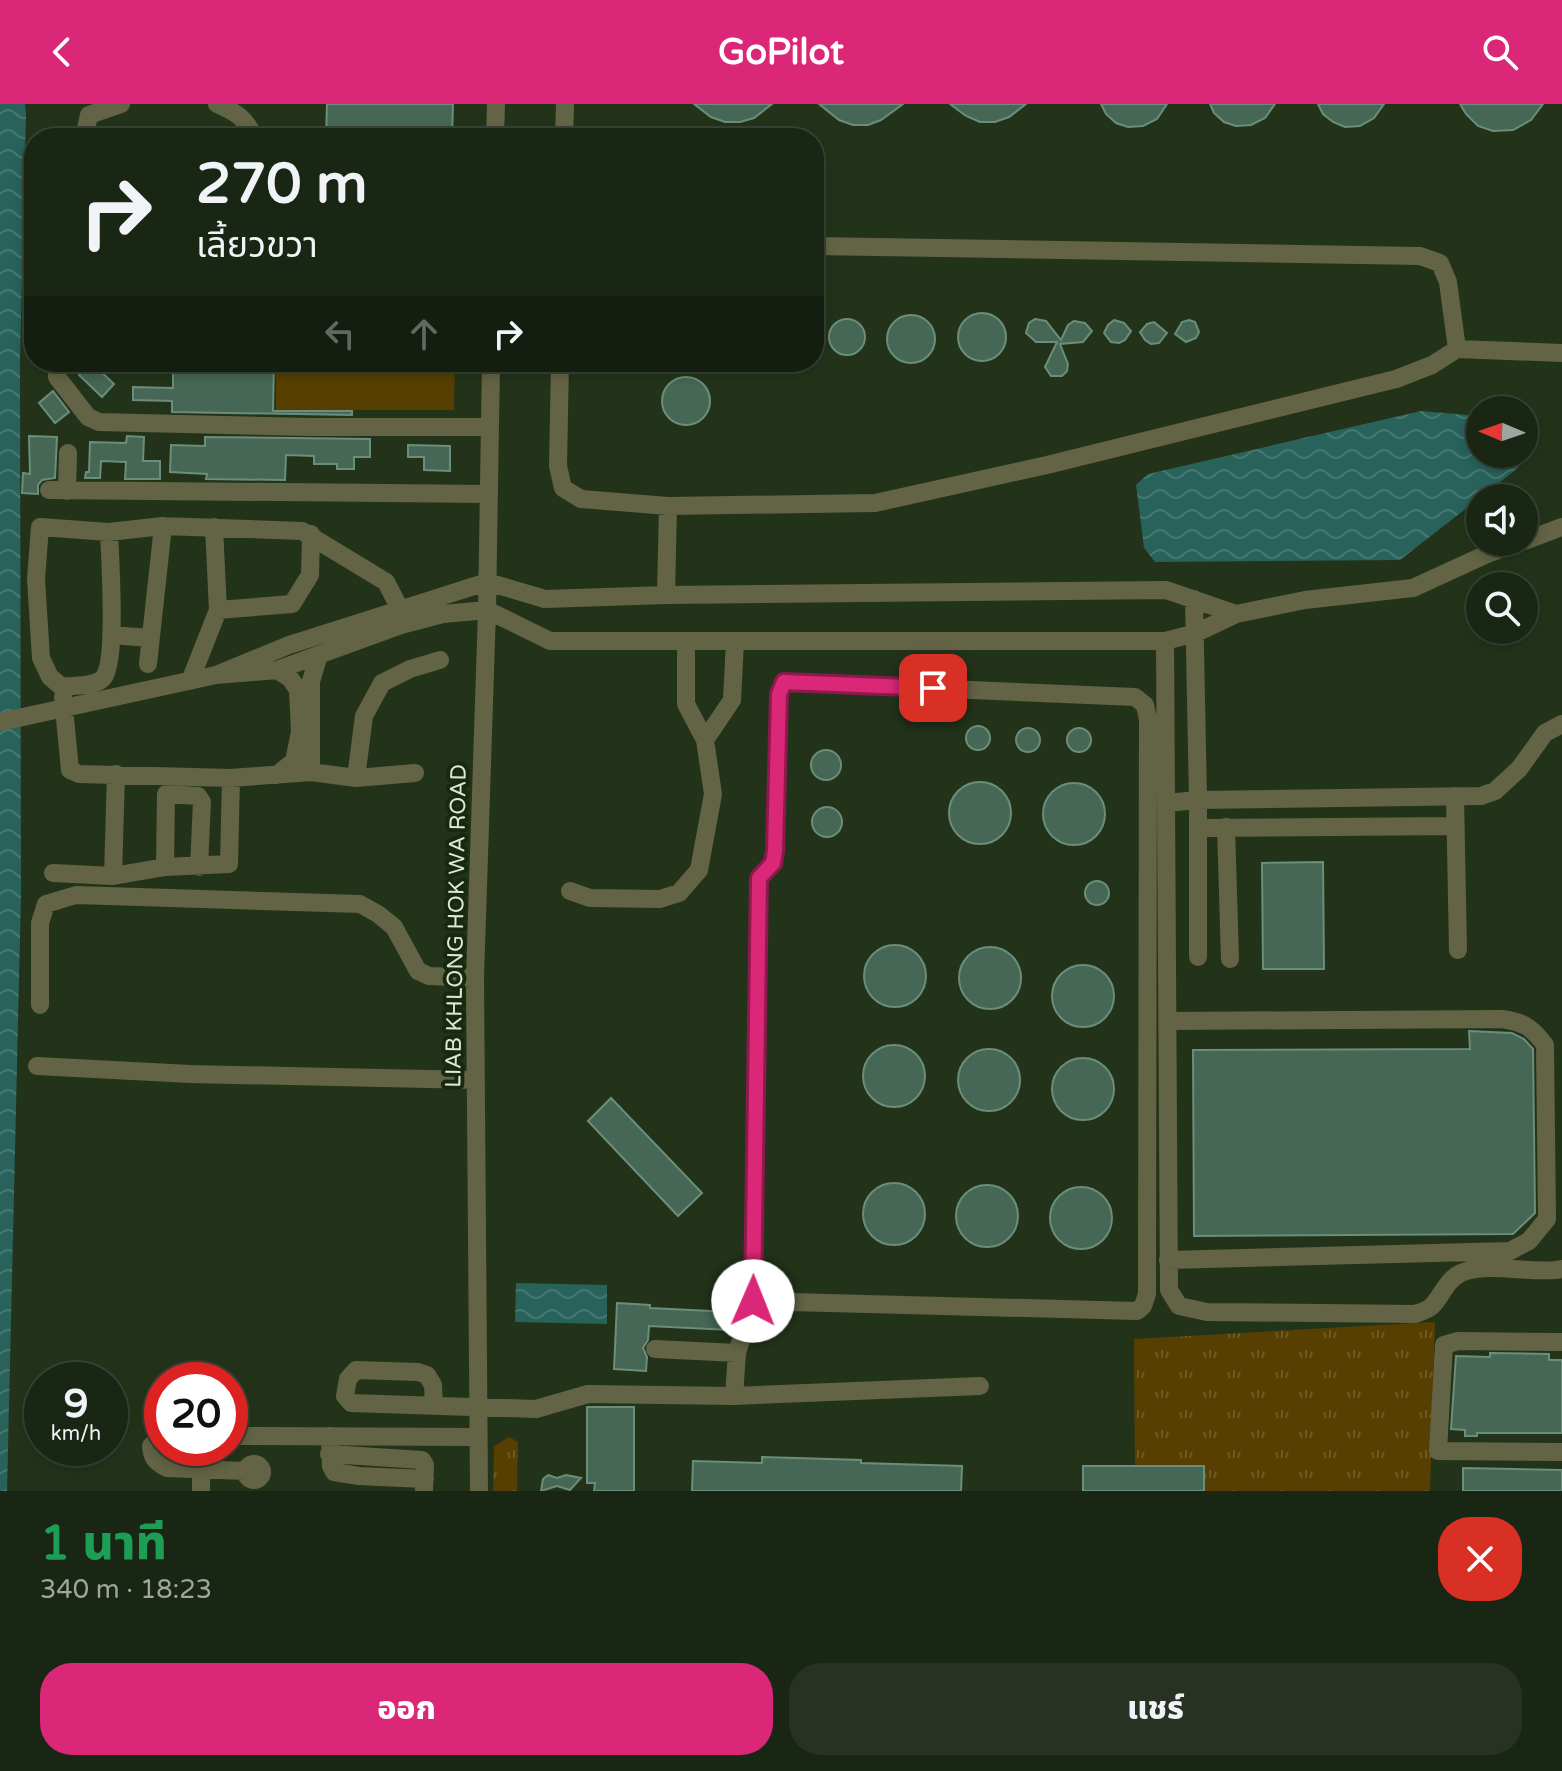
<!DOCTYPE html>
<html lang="th">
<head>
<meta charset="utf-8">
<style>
	:root { --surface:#1a2614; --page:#273222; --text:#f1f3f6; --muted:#9fa5a0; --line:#384334; --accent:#db2777 }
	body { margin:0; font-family:"Varela Round","Noto Sans Thai",sans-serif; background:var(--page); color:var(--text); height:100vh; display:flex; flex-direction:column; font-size:30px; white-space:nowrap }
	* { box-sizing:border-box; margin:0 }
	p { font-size:26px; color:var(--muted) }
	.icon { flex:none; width:44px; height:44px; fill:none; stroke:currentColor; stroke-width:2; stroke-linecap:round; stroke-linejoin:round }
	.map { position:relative; height:1387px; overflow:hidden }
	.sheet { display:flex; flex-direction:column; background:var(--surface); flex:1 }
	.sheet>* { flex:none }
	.guide { position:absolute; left:24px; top:24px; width:800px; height:244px; border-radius:32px; box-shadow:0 4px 12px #0003,0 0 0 2px var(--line); background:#1a2614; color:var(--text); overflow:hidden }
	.needle { width:52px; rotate:272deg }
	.fabs { position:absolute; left:1466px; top:292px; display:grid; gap:16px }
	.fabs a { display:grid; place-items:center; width:72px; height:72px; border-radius:50%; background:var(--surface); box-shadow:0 4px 12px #0003,0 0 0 2px var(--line); font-size:40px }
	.speed { position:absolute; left:24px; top:1258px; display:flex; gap:16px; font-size:40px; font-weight:700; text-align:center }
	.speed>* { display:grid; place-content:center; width:104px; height:104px; border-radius:50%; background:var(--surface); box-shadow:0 4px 12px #0003,0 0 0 2px var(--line); line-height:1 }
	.speed small { font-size:20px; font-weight:400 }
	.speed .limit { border:12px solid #d22; background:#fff; color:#111 }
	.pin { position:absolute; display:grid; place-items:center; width:68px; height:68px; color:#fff; margin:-34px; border-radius:16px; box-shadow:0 4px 12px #0006 }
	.me { position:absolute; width:88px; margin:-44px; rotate:1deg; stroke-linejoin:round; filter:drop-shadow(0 0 6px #0008) }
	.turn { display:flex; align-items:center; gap:28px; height:168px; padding:0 40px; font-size:36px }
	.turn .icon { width:104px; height:104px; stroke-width:2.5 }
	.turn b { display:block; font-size:56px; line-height:68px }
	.lanes { display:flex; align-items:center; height:76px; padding:0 40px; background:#0003; justify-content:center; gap:40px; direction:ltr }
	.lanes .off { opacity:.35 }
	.round { display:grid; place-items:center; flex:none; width:84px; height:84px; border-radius:32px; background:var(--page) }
	.summary { display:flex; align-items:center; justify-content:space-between; height:136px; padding:0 40px }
	h1 { font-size:48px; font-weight:800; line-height:60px; color:#1e9e55 }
	.cta { display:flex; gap:16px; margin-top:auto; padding:16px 40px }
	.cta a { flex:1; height:92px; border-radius:32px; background:var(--accent); color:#fff; font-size:32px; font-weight:800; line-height:92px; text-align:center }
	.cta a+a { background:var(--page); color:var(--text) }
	header { display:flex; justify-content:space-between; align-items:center; height:104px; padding:0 40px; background:var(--accent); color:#fff; font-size:36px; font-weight:800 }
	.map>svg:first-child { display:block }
	.grass { fill:url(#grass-tufts) }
	.pitch { fill:#563f00 }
	.water { fill:url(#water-waves) }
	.building { fill:#466755; stroke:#6b8e7a; stroke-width:2 }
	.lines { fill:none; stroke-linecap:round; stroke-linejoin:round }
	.minor { stroke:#636445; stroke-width:18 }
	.route-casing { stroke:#8e194d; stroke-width:20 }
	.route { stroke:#db2777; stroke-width:14 }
	.labels { text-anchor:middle; stroke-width:8; stroke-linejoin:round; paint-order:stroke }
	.street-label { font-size:22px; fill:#dde8d8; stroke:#192910 }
</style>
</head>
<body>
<header><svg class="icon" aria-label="back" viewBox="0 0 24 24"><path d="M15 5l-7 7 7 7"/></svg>GoPilot<svg class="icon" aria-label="search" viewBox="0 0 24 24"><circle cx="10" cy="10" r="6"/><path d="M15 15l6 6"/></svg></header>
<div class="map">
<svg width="1562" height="1387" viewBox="0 0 1562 1387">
	<defs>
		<pattern id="grass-tufts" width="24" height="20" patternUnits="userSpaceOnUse" patternTransform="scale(2)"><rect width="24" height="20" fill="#563f00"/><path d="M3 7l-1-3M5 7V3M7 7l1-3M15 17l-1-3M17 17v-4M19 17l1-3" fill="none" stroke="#6e5b24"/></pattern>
		<pattern id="water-waves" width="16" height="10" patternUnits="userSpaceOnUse" patternTransform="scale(2)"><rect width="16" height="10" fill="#28625b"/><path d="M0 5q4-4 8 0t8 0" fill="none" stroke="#477872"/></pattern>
	</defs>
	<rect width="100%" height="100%" fill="#23331a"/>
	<path class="grass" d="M 1435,1218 L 1430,1387 L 1135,1387 L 1134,1235 Z
		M 509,1333 L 518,1338 L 517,1387 L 493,1387 L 494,1342 Z"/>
	<path class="pitch" d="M 276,258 L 455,258 L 454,306 L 276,306 Z"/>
	<path class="water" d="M 0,0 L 25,0 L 26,11 L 20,256 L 21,791 L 7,1387 L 0,1387 Z
		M 1421,307 L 1480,312 L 1480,350 L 1522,350 L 1518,364 L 1400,456 L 1155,458 L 1144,444 L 1136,381 L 1148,370 Z
		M 516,1179 L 607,1181 L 607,1220 L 515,1218 Z"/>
	<path class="building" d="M 327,0 L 453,0 L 452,34 L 326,34 Z
		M 694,0 L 772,0 L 754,14 L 740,18 L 725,18 L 711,13 Z
		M 819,0 L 903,0 L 881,16 L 868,21 L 853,21 L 839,16 Z
		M 950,0 L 1026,0 L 1009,13 L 995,18 L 980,18 L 966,12 Z
		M 1101,0 L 1167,0 L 1157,15 L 1143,22 L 1128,23 L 1116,19 L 1106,10 Z
		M 1210,0 L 1275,0 L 1265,14 L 1251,21 L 1236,22 L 1224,18 L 1214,9 Z
		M 1318,0 L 1384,0 L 1374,14 L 1360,22 L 1345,23 L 1333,18 L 1323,10 Z
		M 1460,0 L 1543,0 L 1531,16 L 1513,26 L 1493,27 L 1478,22 L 1466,10 Z
		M958 233a24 24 0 1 1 48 0a24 24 0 1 1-48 0Z
		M887 235a24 24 0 1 1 48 0a24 24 0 1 1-48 0Z
		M 1035,215 L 1046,217 L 1061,236 L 1068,221 L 1074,217 L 1085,219 L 1092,227 L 1083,238 L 1060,240 L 1068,260 L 1067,267 L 1062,272 L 1051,272 L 1045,263 L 1057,238 L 1036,238 L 1026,229 L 1029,219 Z
		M829 233a18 18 0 1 1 36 0a18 18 0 1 1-36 0Z
		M 1114,216 L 1124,219 L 1131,227 L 1125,236 L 1119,239 L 1111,238 L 1104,229 L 1108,221 Z
		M 1189,216 L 1195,218 L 1199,228 L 1196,234 L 1186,238 L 1175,230 L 1182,218 Z
		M 1154,218 L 1167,229 L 1159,239 L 1151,240 L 1145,236 L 1140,228 L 1147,220 Z
		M 91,258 L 114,280 L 102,293 L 79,271 Z
		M 173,258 L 274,258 L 273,307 L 352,307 L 352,311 L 172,308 L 172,297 L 133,296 L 133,283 L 173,284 Z
		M662 297a24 24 0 1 1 48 0a24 24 0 1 1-48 0Z
		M 53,287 L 69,308 L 55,319 L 39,299 Z
		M 29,332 L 57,333 L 55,374 L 42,376 L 38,381 L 38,390 L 22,389 L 23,369 L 30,370 Z
		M 127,332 L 144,333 L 143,357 L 160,357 L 160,375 L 125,375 L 126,358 L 101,357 L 100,374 L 85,374 L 86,368 L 89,368 L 90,338 L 126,339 Z
		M 205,333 L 370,335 L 370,353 L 354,353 L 354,365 L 337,365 L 337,360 L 314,360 L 314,352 L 286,351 L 285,376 L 206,375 L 207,370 L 170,368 L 171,341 L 205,342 Z
		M 408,341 L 450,342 L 450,367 L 424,366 L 424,353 L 408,353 Z
		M966 634a12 12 0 1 1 24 0a12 12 0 1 1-24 0Z
		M1016 636a12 12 0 1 1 24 0a12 12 0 1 1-24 0Z
		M1067 636a12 12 0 1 1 24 0a12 12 0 1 1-24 0Z
		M811 661a15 15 0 1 1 30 0a15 15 0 1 1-30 0Z
		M949 709a31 31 0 1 1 62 0a31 31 0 1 1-62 0Z
		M1043 710a31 31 0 1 1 62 0a31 31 0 1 1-62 0Z
		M812 718a15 15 0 1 1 30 0a15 15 0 1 1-30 0Z
		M 1323,758 L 1324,865 L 1263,865 L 1262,759 Z
		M1085 789a12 12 0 1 1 24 0a12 12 0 1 1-24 0Z
		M864 872a31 31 0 1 1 62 0a31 31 0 1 1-62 0Z
		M959 874a31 31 0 1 1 62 0a31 31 0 1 1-62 0Z
		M1052 892a31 31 0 1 1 62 0a31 31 0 1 1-62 0Z
		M 1469,927 L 1512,929 L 1524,935 L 1533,945 L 1535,1109 L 1513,1130 L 1194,1132 L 1193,946 L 1470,945 Z
		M863 972a31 31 0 1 1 62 0a31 31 0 1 1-62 0Z
		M958 976a31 31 0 1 1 62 0a31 31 0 1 1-62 0Z
		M1052 985a31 31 0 1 1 62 0a31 31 0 1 1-62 0Z
		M 611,994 L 702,1089 L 678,1112 L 588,1017 Z
		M863 1110a31 31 0 1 1 62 0a31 31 0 1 1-62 0Z
		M956 1112a31 31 0 1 1 62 0a31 31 0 1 1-62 0Z
		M1050 1114a31 31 0 1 1 62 0a31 31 0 1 1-62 0Z
		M 617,1199 L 650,1201 L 650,1204 L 731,1208 L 730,1226 L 649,1222 L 648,1236 L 643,1244 L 647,1253 L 646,1267 L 614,1265 Z
		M 1490,1249 L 1549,1250 L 1549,1256 L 1562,1256 L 1562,1329 L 1477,1329 L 1477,1332 L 1465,1332 L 1465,1326 L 1451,1325 L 1456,1252 L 1490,1253 Z
		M 587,1303 L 634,1303 L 634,1387 L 594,1387 L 595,1379 L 587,1379 Z
		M 762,1353 L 861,1356 L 861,1359 L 962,1362 L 961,1387 L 692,1387 L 693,1357 L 762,1359 Z
		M 1083,1362 L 1204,1362 L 1204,1387 L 1083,1387 Z
		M 1463,1364 L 1562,1366 L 1562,1387 L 1463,1387 Z
		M 548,1371 L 557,1374 L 566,1371 L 581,1374 L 570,1386 L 557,1382 L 541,1387 L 543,1375 Z"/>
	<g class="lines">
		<path class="minor" d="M 217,0 C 236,8 247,15 254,34
			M 84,34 L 89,11 L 121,0
			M 495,34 L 496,0
			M 564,34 L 565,0
			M 814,142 L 1420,152 L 1440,159 L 1448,178 L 1457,245
			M 57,258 L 57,273 L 88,313 L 99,318 L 310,323 L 490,323
			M 560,258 L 558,362 L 563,384 L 581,395 L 668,402 L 875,399 L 1047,361 L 1396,275 L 1432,261 L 1457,245 L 1562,249
			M 49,386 L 489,390
			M 67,387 L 68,349
			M 109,428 C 110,454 117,555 104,573 C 97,583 74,581 62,583 L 50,573 L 41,554 L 36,475 L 40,423 L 109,428 L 163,422 L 302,427 L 386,478 L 400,505 L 401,516
			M 1524,437 L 1562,423
			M 666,491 L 668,402
			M 1194,495 L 1198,696 L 1481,692 L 1495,687 L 1519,665 L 1545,629 L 1562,620
			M 218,506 L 292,500 L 310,471 L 311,430
			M 111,531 L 150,534
			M 1165,537 L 1169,1186 L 1179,1202 L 1207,1208 L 1415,1210 C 1421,1208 1428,1206 1432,1202 C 1442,1192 1446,1176 1461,1169 C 1489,1157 1531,1171 1562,1165
			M 148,560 L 163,422
			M 277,566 L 290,574 L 298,586 L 300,628 L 294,657 L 277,671
			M 216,571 L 277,566 L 401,521 L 443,510 L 487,506 L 550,537 L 1165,537 L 1196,529 L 1236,510 L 1305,496 L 1413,484 L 1487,450 L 1520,438
			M 190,577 L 218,506 L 214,423
			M 63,593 L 70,666 L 79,670 L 231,674 L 311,668 L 356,674 L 415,669
			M 0,618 L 216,571 L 289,541 L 487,478 L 545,495 L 666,491 L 1166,486 L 1236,510
			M 705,636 L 732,596 L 735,537
			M 311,668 L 311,577 L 319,551
			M 356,674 L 364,612 L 382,579 L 410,565 L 440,556
			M 1455,692 L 1458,846
			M 1166,699 L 1198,696 L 1198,853
			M 1226,723 L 1230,855
			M 1198,724 L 1455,722
			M 165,763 L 166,690 L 198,692 L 202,698 L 199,763
			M 53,769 L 113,772 L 165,763 L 229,760 L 231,674
			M 113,772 L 116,670
			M 570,787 L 590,794 L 660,795 L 679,789 L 699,766 L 713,690 L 705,636 L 686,600 L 686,537
			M 40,901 L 40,819 L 46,800 L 76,791 L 360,800 L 378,810 L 394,823 L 418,867 L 429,872 L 475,874
			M 1167,917 L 1502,915 C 1523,918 1532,923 1545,941 L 1547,1115 L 1529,1137 L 1510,1147 L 1168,1156
			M 37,962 L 190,970 L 476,976
			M 1562,1238 L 1458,1237 L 1444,1241 L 1438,1347 L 1562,1348
			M 655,1245 L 737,1249
			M 734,1292 L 737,1249 L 753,1197 L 759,774 L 773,759 L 775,747 L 779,590 L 784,578 L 1135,593 L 1145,601 L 1148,615 L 1147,1190 L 1143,1202 L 1137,1207 L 753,1197
			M 434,1302 L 433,1281 L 427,1271 L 418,1268 L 356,1266 L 348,1275 L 345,1292 L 351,1299 L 536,1305 L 588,1290 L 734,1292 L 980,1282
			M 162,1332 L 151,1342 C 152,1355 156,1358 167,1364 L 246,1367
			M 230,1332 L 478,1333
			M 330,1332 L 331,1362 L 334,1368 L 359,1372 L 425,1375
			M 329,1350 L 422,1356 L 425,1361 L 424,1387
			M246 1368a8 8 0 1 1 16 0a8 8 0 1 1-16 0Z
			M 201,1365 L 201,1387
			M 479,1387 L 475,874 L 487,506 L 491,258"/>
	</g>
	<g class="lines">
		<defs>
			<path id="route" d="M 753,1197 L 759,774 L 773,759 L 775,747 L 779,590 L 784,578 L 933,584"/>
		</defs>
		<use href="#route" class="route-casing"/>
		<use href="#route" class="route"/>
	</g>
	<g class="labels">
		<g class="street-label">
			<text transform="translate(455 822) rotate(-89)" y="8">LIAB KHLONG HOK WA ROAD</text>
		</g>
	</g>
</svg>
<div class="fabs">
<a><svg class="needle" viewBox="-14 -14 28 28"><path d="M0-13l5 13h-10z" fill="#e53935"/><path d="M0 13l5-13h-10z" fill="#9fa5a0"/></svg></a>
<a><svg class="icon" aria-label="sound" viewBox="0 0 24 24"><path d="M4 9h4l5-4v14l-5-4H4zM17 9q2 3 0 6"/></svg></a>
<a><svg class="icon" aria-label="search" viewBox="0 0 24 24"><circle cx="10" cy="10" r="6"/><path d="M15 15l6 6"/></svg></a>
</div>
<div class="speed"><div>9<small>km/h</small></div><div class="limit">20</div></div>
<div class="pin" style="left:933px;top:584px;background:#d93025"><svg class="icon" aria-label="arrive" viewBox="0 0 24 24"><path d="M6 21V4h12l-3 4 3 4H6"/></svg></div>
<svg class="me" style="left:753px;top:1197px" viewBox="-20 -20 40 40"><circle r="19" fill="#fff"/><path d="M0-13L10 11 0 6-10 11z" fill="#db2777"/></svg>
<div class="guide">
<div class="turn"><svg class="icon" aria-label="right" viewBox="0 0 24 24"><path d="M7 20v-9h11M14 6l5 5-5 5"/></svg><div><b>270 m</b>เลี้ยวขวา</div></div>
<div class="lanes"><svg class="icon off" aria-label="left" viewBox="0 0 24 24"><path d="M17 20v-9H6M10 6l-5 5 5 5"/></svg><svg class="icon off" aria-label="ahead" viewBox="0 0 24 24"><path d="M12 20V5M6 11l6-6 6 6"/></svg><svg class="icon" aria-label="right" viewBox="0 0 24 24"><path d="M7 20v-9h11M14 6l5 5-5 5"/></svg></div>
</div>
</div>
<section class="sheet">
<div class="summary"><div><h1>1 นาที</h1><p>340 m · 18:23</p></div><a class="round" style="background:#d93025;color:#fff"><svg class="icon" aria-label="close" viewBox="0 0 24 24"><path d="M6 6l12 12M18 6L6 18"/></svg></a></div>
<div class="cta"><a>ออก</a><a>แชร์</a></div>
</section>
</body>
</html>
